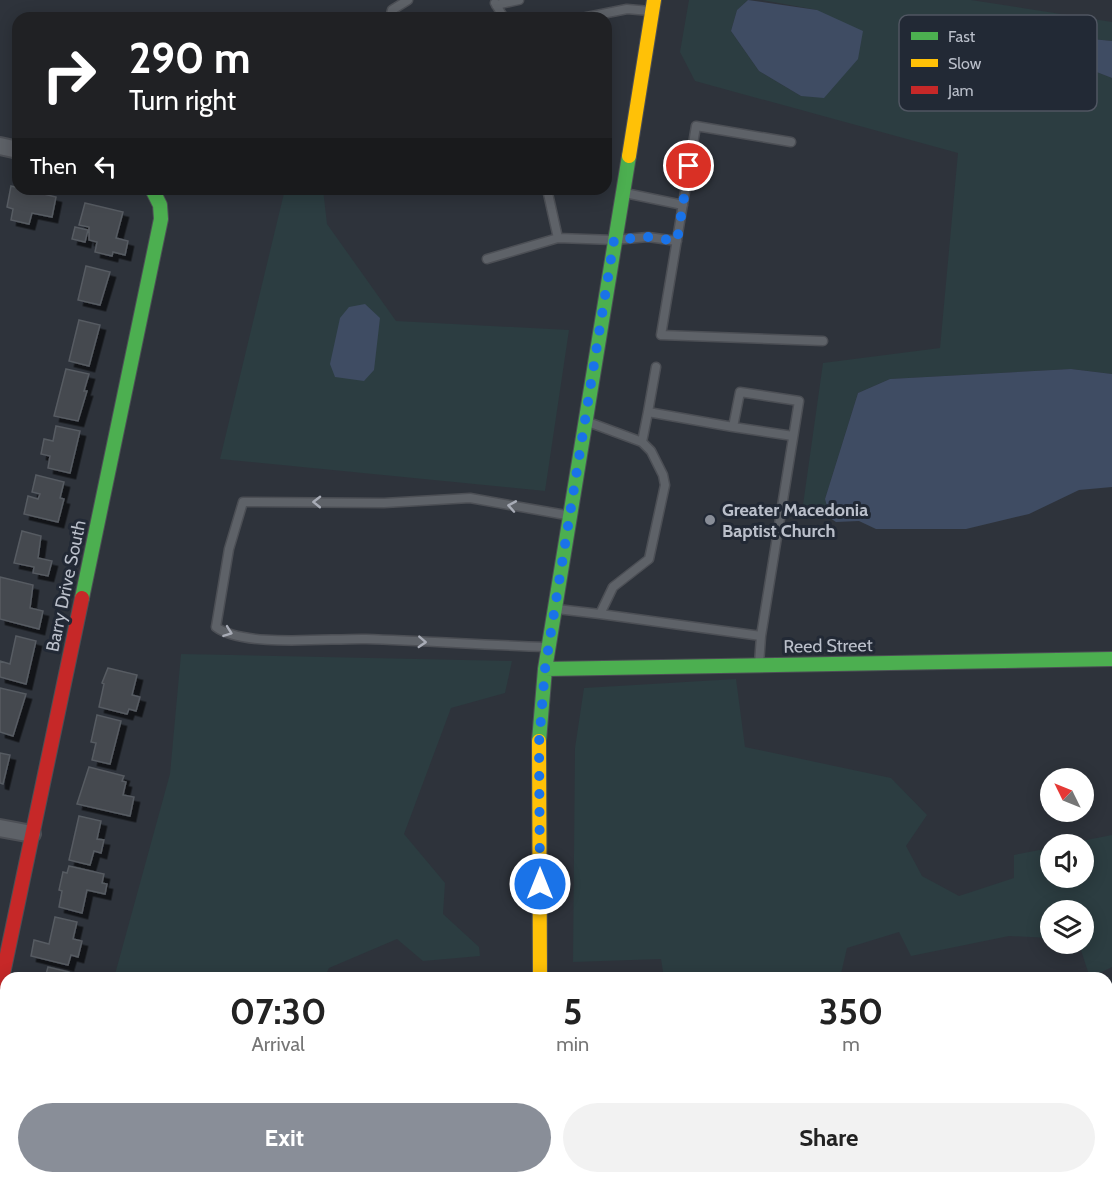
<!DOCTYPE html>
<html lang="en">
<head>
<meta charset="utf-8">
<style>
	:root { --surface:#fff; --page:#f2f2f2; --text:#222; --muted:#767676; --accent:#898e98 }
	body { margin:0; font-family:Cabin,sans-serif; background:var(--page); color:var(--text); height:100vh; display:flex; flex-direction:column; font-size:22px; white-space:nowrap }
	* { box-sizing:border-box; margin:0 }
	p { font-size:20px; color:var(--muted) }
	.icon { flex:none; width:33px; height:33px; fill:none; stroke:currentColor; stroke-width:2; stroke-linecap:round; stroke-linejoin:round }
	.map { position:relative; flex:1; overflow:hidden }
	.details { position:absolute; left:0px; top:972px; width:1113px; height:212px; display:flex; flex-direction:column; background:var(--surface); border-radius:18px 18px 0 0; box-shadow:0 3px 15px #0003 }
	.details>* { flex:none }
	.top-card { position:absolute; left:12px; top:12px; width:600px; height:183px; border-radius:18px; box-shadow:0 3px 15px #0003; background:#202124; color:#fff; overflow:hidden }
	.needle { width:39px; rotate:313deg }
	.tools { position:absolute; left:1040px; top:768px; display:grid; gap:12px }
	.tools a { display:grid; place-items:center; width:54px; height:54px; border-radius:50%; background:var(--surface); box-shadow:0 3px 15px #0003; font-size:30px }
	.pin { position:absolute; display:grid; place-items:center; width:51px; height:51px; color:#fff; margin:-26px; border:3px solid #fff; border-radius:50%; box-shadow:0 2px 6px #0007 }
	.me { position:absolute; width:66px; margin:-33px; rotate:0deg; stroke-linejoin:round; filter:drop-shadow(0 0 4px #0008) }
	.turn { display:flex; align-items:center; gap:21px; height:126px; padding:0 18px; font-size:27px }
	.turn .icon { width:78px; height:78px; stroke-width:2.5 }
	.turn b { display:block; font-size:42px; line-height:51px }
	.then { display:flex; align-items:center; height:57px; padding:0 18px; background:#0003; gap:12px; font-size:22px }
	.eta { display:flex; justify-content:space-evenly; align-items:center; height:102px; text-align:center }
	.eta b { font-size:36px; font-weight:700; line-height:42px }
	.button { display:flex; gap:12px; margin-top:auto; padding:12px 18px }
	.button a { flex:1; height:69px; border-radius:36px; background:var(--accent); color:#fff; font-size:24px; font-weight:700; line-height:69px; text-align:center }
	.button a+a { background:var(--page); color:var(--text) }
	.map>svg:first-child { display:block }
	.green { fill:#2c3d41 }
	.water { fill:#3f4c63 }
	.building { fill:#45494f; stroke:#575b62; stroke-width:1.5; filter:url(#shadow) }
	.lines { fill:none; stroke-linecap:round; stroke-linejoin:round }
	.lane-casing { stroke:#4c4f55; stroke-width:11 }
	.street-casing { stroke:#4c4f55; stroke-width:20 }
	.fast-casing { stroke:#4c4f55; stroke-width:16 }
	.slow-casing { stroke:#4c4f55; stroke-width:16 }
	.jam-casing { stroke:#4c4f55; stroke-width:16 }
	.lane { stroke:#5e6268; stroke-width:8 }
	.street { stroke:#5e6268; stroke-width:16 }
	.fast { stroke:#4caf50; stroke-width:14 }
	.slow { stroke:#ffc107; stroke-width:14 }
	.jam { stroke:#c62828; stroke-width:14 }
	.oneway { stroke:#a8acb6 }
	.route { stroke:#1a73e8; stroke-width:10; stroke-dasharray:0 18 }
	.poi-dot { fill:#898e98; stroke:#222935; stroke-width:2 }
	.labels { text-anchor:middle; stroke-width:6; stroke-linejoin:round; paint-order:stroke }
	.poi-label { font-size:18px; font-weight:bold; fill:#babfca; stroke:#222935; text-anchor:start }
	.street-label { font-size:18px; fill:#babfca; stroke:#222935 }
	.key { fill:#222935; stroke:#505662; stroke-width:1.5 }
	.key-label { font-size:16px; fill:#babfca }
</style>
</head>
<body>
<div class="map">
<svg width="1112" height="1183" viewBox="0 0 1112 1183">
	<defs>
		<filter id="shadow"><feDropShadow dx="5.5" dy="5.5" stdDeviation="0" flood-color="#0009"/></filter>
	</defs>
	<rect width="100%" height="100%" fill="#2e333b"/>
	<path class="green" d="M 689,0 L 748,0 L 737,10 L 731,31 L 759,71 L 801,96 L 817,10 L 762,0 L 971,0 L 1112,22 L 1112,41 L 1072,37 L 1081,66 L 1112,78 L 1112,374 L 1071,369 L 890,379 L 858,393 L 825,499 L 830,518 L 801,519 L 823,363 L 940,348 L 958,153 L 695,81 L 680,52 Z
		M 285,189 L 323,189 L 327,224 L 396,321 L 569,330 L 545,491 L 220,459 Z
		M 181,654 L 512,661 L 505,693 L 451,708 L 404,834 L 445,883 L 443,914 L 479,947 L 480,956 L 423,961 L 397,939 L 329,968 L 324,978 L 114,978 L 170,774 Z
		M 736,679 L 745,747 L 891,778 L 927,815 L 906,846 L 922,876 L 959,896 L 1014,878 L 1014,855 L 1050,848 L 1050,878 L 1083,878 L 1083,844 L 1066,844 L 1112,835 L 1112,967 L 1090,978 L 1079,944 L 1083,944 L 1083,910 L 1050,910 L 1050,938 L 1009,936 L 911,956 L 899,932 L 847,948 L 840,978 L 664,978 L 661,959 L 573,962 L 575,748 L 584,688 Z"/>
	<path class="water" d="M 748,0 L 817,10 L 863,31 L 858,59 L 824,98 L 801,96 L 759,71 L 731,31 L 737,10 Z
		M 1072,37 L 1112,41 L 1112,78 L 1081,66 L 1066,52 L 1067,43 Z
		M 365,304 L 380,318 L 374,370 L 364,381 L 335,377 L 330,364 L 340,318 L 349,307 Z
		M 1071,369 L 1112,374 L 1112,487 L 1079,490 L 1029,514 L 966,529 L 876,529 L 859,521 L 836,522 L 830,518 L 825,499 L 858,393 L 890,379 Z"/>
	<path class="building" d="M 11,186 L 56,197 L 52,217 L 32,213 L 29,224 L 11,220 L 13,209 L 7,207 Z
		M 85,203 L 123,212 L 116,238 L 128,241 L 125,255 L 113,252 L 112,256 L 95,252 L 97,242 L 89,240 L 89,227 L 79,225 Z
		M 75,227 L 88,230 L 85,242 L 72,239 Z
		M 86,266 L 110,272 L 100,305 L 78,300 Z
		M 79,320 L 100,325 L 89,366 L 69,361 Z
		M 66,369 L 89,374 L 84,391 L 87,391 L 78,421 L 54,416 Z
		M 56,426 L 80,431 L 70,473 L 48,468 L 50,456 L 41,454 L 44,439 L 53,441 Z
		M 36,475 L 64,482 L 60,498 L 64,499 L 58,522 L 24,514 L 28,496 L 38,499 L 40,494 L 32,492 Z
		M 22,531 L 41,536 L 38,558 L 52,561 L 48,576 L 33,573 L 34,567 L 14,563 Z
		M 0,577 L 33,585 L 30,608 L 43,611 L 39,629 L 0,619 Z
		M 16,636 L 36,641 L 26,684 L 0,677 L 0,661 L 10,664 Z
		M 108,668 L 137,675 L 132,695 L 140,697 L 136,711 L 129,709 L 127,714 L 99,707 L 104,684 L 102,683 Z
		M 0,688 L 26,694 L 13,736 L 0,732 Z
		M 97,715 L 121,721 L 110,764 L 92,760 L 96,743 L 91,742 Z
		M 0,753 L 10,755 L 3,784 L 0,783 Z
		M 89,767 L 124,776 L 122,781 L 126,782 L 123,795 L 134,797 L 130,816 L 77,804 Z
		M 79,816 L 101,821 L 97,839 L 104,840 L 101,853 L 94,851 L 90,865 L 69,860 Z
		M 69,866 L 104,874 L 102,883 L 107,884 L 105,894 L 87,890 L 82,913 L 59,907 L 62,891 L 59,890 L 63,872 L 67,873 Z
		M 55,917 L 77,922 L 73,939 L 82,941 L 78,957 L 71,955 L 68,965 L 31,956 L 34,940 L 49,944 Z
		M 48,967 L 69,972 L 67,978 L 45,978 Z
		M 5,1166 L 6,1178 L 24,1178 L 22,1183 L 1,1183 Z"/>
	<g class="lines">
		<defs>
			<path id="lane" d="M 495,3 L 504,18
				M 496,5 L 519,0
				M 390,18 L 392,10 L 408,0
				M 582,18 L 627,9 L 650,11
				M 791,142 L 696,126 L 661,335 L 823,341
				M 547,189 L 558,238 L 614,240 L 648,237 L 677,241
				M 625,193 L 683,205
				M 487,259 L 558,238
				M 648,412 L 656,367
				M 733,427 L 793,436
				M 642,442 L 648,412 L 733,427 L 740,392 L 799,401 L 761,636 L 759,664
				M 557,609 L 600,614 L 613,587 L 649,559 L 665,485 L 663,475 L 651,451 L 642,442 L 588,422
				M 600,614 L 761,636
				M 546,647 C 486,645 426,641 366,639 C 329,638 244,648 216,627 L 229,549 L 243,502 L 384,503 L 470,498 L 566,515
				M 273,1178 L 273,1183
				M 468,1183 L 473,1178"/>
			<path id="street" d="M 0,146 L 18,150
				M 0,828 L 32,834
				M 1107,1043 L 1112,1043"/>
			<path id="fast" d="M 82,598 L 161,219 L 160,205 L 152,189
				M 545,669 L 1112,659
				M 539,741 L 545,669 L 629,156"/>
			<path id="slow" d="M 629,156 L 654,0
				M 539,741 L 540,978
				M 542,1178 L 542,1183"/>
			<path id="jam" d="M 0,988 L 82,598"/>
		</defs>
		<use href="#lane" class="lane-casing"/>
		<use href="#street" class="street-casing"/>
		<use href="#fast" class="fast-casing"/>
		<use href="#slow" class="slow-casing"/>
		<use href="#jam" class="jam-casing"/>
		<use href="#lane" class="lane"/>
		<use href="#street" class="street"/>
		<use href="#fast" class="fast"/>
		<use href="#slow" class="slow"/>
		<use href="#jam" class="jam"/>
	</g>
	<defs><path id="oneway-chevron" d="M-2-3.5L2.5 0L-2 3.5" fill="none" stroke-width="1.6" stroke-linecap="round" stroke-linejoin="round" transform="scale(1.5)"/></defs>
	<g class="oneway">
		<use href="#oneway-chevron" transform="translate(317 502) rotate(-179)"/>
		<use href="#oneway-chevron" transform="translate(512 506) rotate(-170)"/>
		<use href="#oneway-chevron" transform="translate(228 632) rotate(20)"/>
		<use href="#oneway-chevron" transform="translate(422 642) rotate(3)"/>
	</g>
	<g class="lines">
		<path class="route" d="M 540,884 L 539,743 L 545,669 L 614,240 L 648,237 L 677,241 L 689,166"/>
	</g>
	<circle class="poi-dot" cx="710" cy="520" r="6"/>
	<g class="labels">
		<g class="poi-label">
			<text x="722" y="516">Greater Macedonia<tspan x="722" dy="21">Baptist Church</tspan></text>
		</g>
		<g class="street-label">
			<text transform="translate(66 586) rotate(-78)" y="6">Barry Drive South</text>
			<text transform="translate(828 646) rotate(-1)" y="6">Reed Street</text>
		</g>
	</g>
	<rect x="899" y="15" width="198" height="96" rx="9" class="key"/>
	<rect x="911" y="32" width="27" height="8" fill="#4caf50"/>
	<rect x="911" y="59" width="27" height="8" fill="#ffc107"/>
	<rect x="911" y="86" width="27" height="8" fill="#c62828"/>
	<g class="key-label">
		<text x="948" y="42">Fast</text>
		<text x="948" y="69">Slow</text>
		<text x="948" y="96">Jam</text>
	</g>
</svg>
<div class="tools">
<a><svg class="needle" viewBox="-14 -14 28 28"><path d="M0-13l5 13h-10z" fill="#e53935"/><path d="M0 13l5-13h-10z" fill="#767676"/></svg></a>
<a><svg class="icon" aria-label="sound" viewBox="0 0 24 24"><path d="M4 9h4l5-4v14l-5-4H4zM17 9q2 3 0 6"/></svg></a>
<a><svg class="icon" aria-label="layers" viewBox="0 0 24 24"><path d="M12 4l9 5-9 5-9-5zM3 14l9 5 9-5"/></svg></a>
</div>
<div class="pin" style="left:689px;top:166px;background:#d93025"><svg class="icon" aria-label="arrive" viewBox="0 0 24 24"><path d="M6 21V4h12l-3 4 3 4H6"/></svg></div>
<svg class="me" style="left:540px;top:884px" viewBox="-20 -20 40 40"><circle r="17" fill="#1a73e8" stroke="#fff" stroke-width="3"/><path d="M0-11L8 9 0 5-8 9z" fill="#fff"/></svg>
<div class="top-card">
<div class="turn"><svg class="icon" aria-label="right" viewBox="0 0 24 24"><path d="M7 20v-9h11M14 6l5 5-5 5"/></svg><div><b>290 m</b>Turn right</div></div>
<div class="then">Then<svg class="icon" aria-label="left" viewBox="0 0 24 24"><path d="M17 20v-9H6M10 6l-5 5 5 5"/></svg></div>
</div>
<section class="details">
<div class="eta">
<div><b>07:30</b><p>Arrival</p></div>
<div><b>5</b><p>min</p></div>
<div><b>350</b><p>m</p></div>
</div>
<div class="button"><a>Exit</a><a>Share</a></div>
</section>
</div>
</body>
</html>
